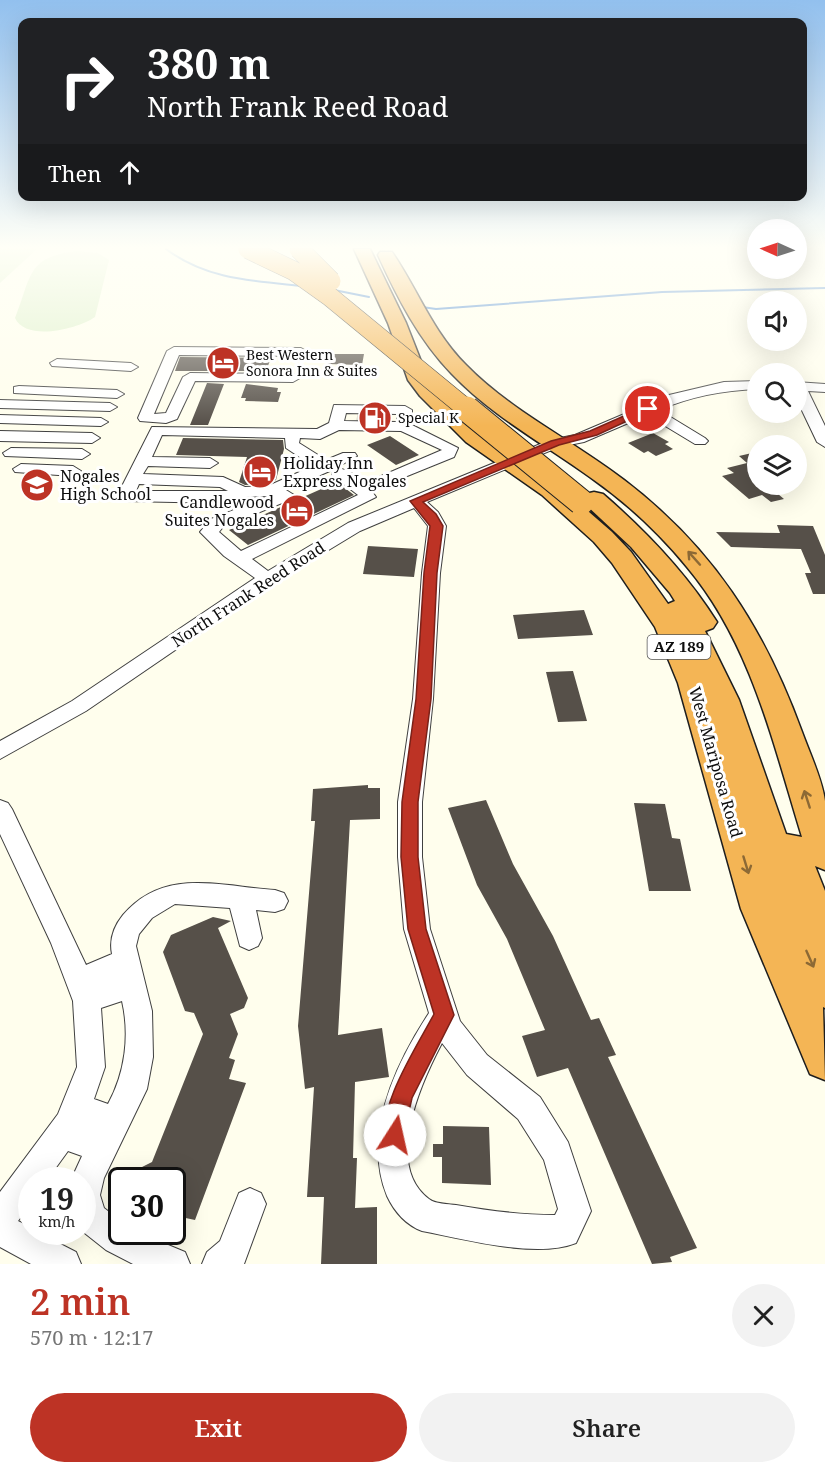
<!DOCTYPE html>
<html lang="en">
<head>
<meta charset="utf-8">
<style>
	:root { --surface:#fff; --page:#f2f2f2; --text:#222; --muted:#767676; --accent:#bd3325 }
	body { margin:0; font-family:"Noto Serif",serif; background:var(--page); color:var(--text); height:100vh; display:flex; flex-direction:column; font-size:22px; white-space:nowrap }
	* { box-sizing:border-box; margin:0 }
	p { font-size:20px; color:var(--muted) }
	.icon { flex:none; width:33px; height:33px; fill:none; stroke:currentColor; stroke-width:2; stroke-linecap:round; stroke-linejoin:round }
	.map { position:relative; height:1264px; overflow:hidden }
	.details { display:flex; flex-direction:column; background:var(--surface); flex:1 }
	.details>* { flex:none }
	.banner { position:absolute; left:18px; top:18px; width:789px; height:183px; border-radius:12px; box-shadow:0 6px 24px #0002; background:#202124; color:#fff; overflow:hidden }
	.needle { width:39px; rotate:273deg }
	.buttons { position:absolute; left:747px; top:219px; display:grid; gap:12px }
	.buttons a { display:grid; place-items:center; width:60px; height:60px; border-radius:50%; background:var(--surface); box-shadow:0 6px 24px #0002; font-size:30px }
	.speed { position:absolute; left:18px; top:1167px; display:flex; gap:12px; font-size:30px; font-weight:700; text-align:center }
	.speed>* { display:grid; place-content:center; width:78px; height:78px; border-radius:50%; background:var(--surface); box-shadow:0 6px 24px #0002; line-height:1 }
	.speed small { font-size:15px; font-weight:400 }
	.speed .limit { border:3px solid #111; border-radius:9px; background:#fff; color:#111 }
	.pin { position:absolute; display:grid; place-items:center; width:51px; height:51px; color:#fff; margin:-26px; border:3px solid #fff; border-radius:50%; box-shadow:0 2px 6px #0007 }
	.me { position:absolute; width:66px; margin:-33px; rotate:10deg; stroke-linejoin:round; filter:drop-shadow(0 0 4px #0008) }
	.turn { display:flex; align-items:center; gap:21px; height:126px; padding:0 30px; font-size:27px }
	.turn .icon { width:78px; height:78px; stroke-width:2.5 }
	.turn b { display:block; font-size:42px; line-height:51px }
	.then { display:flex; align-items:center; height:57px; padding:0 30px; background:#0003; gap:12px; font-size:22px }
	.round { display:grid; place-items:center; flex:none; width:63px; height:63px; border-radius:32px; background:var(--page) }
	.summary { display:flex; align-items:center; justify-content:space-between; height:102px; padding:0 30px }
	h1 { font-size:36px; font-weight:600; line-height:45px; color:var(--accent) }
	.button { display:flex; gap:12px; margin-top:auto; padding:12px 30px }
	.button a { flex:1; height:69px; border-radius:36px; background:var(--accent); color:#fff; font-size:24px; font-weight:600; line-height:69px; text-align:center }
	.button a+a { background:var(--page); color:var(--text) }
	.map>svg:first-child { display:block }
	.pitch { fill:#ddf0c9 }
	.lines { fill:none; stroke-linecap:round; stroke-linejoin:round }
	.stream { stroke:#387ccd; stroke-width:2 }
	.building { fill:#565049 }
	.minor-tunnel { stroke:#dbdacb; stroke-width:16; stroke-dasharray:16 8; stroke-linecap:butt }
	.minor-casing { stroke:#404040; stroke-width:2 }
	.highway-casing { stroke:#1e1e1e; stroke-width:3 }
	.minor { fill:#fff; fill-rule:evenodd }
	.highway { fill:#f4b555; fill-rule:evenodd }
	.highway-bridge-far1-casing { stroke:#1e1e1e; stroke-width:20; stroke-linecap:butt }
	.highway-bridge-casing { stroke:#1e1e1e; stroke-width:27; stroke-linecap:butt }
	.highway-bridge-far1 { stroke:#f4b555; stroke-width:19 }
	.highway-bridge { stroke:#f4b555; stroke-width:25 }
	.oneway { stroke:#8c6935 }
	.route { fill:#bd3325; stroke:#7b2118; stroke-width:1.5 }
	.labels { text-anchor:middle; stroke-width:6; stroke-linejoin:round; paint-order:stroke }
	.far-poi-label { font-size:14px; fill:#0d0d0d; stroke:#fff; text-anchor:start }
	.shield { fill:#fff; stroke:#565656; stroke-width:1.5 }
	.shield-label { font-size:15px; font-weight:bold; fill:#0d0d0d }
	.poi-label { font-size:16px; fill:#0d0d0d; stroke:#fff; text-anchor:start }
	.street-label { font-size:16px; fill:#0d0d0d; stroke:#fff }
</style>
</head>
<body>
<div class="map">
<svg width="825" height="1264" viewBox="0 0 825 1264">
	<rect width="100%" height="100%" fill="#fffeed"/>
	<path class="pitch" d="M 0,249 L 37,249 L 0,283 Z
		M 77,251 L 98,253 L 109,260 L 95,317 C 78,329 26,342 15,318 C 32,276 26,257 77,251 Z"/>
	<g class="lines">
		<path class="stream" d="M 166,249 C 207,280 254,281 303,286
			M 334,290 L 369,297
			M 422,307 L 436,309 L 662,292 L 825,288"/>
	</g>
	<path class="building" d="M 330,354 L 364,354 L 362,365 L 327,364 Z
		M 180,357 L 271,358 L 266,371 L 175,371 Z
		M 207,383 L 224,384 L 208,425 L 190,425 Z
		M 246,384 L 278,388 L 277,392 L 281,392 L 278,402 L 245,401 L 246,398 L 241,398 Z
		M 653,433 L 669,442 L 665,444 L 673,449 L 656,456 L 648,451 L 644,453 L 628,443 Z
		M 390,436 L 419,455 L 396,465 L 367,445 Z
		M 183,438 L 283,440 L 284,449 L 276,480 L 267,484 L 245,485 L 239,482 L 247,457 L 176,455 Z
		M 752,453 L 758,458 L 758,484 L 766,484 L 784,499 L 771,502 L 762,495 L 749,499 L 722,476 L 734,473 L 727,468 L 747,463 L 739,456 Z
		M 337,482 L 354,495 L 248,545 L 229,530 Z
		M 777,525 L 813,526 L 825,555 L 825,594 L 813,594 L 805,573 L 811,573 L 801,549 L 731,547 L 716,532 L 780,533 Z
		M 368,546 L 418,549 L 414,577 L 363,574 Z
		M 584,610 L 593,635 L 518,639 L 513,615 Z
		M 573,671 L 587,721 L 558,722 L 546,672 Z
		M 368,785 L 368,788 L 380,788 L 380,819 L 350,820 L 338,1035 L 382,1028 L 389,1077 L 355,1082 L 353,1158 L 357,1158 L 355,1208 L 377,1207 L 377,1264 L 321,1264 L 324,1197 L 307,1197 L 314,1087 L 305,1089 L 298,1026 L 315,821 L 311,821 L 313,789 Z
		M 486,800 L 513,864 L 553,936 L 591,1020 L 599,1018 L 616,1055 L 608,1057 L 697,1248 L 670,1257 L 672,1262 L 652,1264 L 568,1068 L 537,1077 L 522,1036 L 545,1030 L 507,939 L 477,885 L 448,808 Z
		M 634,803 L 665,804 L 672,838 L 680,839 L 691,891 L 649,891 Z
		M 213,917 L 231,921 L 218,928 L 248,998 L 244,1008 L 230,1014 L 238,1034 L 229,1058 L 235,1060 L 229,1079 L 246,1083 L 195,1220 L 181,1217 L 173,1236 L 172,1180 L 136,1180 L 142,1167 L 152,1162 L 203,1034 L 194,1013 L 185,1011 L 163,952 L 171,935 Z
		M 443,1126 L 489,1127 L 491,1185 L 442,1183 L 442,1157 L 433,1157 L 433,1144 L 443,1144 Z"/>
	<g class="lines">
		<path class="minor-tunnel" d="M 364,422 L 366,413
			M 380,423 L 383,414"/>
		<defs>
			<path id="minor" d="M 174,347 L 301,348 L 308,352 L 301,356 L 179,355 L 154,414 L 166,413 L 183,377 L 190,373 L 293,374 L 300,378 L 293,382 L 195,381 L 177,419 L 166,423 L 140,421 L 138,418 L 167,351 Z
				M 57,359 L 131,363 L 138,367 L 131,371 L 52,366 L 50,363 Z
				M 758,381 L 758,389 C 724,390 689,397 659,410 L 705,438 L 708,441 L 705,444 L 695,444 L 647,415 L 584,442 L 559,447 L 427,502 L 438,512 L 446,526 L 440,573 L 433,699 L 422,802 L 422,857 L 430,929 L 460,1021 L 487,1055 L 540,1097 L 568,1142 L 591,1211 L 576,1243 C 536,1259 464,1239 422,1231 C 406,1225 394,1211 387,1196 C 362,1134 395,1065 429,1013 L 404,929 L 398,857 L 398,802 L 413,699 L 422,573 L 428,526 L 414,508 L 360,531 L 266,588 L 86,711 L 0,759 L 0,741 L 72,701 L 255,578 L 224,556 L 200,532 L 211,519 L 269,496 L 244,497 L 224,503 L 125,501 L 117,496 L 152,427 L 317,429 L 329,423 L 334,405 L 405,406 L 412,410 L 412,425 L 458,448 L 454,457 L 385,485 L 379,483 L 377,480 L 379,477 L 442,450 L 401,431 L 339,430 L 320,439 L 300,438 L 299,443 L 326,460 L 343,453 L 355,453 L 357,456 L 336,468 C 352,469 368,485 376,497 L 252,559 L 268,571 L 348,523 L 550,440 L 575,435 L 636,409 L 633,405 L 635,402 L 648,404 L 669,395 L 724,382 ZM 346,413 L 397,414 L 397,422 L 344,421 ZM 162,435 L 285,438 L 286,448 L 313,466 L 268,486 L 245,487 L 223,477 L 143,474 L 148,466 L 210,468 L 218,463 L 210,458 L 152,457 ZM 332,470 L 332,475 L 358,495 L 241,551 L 219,532 L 223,527 L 292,499 L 294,495 L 286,490 ZM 139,484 L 220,487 L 228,491 L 136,491 ZM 442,1043 L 467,1075 L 518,1119 L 544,1160 L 558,1209 L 555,1215 C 520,1215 490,1211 456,1205 C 448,1204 435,1204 429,1199 C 383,1165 422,1081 442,1043 Z
				M 796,382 L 825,384 L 825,392 L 808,391 L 825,426 L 825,447 L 817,442 L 796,398 Z
				M 19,386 L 117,390 L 124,394 L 117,398 L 14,393 L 14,387 Z
				M 0,400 L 110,403 L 117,407 L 110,411 L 0,408 Z
				M 0,415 L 101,418 L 108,422 L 101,426 L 0,423 Z
				M 0,431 L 92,433 L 100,438 L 92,443 L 0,441 Z
				M 11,448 L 82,449 L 90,454 L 82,459 L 5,456 L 3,453 Z
				M 21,464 L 73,466 L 81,471 L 73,476 L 15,472 L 13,469 Z
				M 0,800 L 8,803 L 12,809 L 86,965 L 112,954 C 109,940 114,926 123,915 C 164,867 218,886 275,890 L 284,893 L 288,901 L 284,909 L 275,912 L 256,910 L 262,938 L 258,946 L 249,950 L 240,946 L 230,908 L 175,904 L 152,918 L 139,934 L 136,946 L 152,1011 L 153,1057 L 147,1089 L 104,1178 L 100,1195 L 104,1208 L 122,1222 L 122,1232 L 137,1232 L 185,1252 L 190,1264 L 133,1264 L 106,1250 L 82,1231 L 82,1180 L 71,1180 L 82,1156 L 68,1151 L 47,1180 L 32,1180 L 32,1202 L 18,1221 L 32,1228 L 32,1232 L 37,1232 L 76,1252 L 81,1264 L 31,1264 L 0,1247 L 0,1192 L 58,1114 L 77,1067 L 73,1001 L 51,943 L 0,834 ZM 122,1001 C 130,1036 125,1073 108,1104 L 94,1099 L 105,1067 L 101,1008 Z
				M 250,1188 L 261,1193 L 266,1204 L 244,1264 L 202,1264 L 207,1252 L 220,1241 L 239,1193 Z"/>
			<path id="highway" d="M 354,249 L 370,249 L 406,323 L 428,379 L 434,388 L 482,432 L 558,485 L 612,532 L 631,552 L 668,604 L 675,601 L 670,593 L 631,547 L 585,504 L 582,499 L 585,494 L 594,492 L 603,494 C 647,532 686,573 717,622 L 713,628 L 705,631 L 739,700 L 786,834 L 802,837 C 773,743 751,643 687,567 C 660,534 628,504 594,480 C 546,445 493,417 452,374 C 419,340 397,297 378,255 L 380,252 L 392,252 C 418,290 432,331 466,365 C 512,412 572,440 624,480 C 713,548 764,628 802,732 C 810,754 822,779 825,801 C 825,823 825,848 825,870 L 815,866 L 825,891 L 825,1008 L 823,1007 L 825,1080 L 810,1074 L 741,909 L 678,683 L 655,627 L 612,563 L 594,542 L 542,495 L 466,442 L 420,396 L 408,380 L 388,323 Z"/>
		</defs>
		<use href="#minor" class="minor-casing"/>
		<use href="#highway" class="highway-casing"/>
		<use href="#minor" class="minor"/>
		<use href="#highway" class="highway"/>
		<defs>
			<path id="highway-bridge-far1" d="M 248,249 L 294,271 L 329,296 L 469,411
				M 299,249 L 331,281"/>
			<path id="highway-bridge" d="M 467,409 L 581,502"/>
		</defs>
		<use href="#highway-bridge-far1" class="highway-bridge-far1-casing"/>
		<use href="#highway-bridge" class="highway-bridge-casing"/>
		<use href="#highway-bridge-far1" class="highway-bridge-far1"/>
		<use href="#highway-bridge" class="highway-bridge"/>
	</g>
	<defs><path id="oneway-shaft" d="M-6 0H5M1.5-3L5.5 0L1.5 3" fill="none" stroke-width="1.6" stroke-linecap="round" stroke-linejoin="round" transform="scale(1.5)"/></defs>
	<g class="oneway">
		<use href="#oneway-shaft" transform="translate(694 558) rotate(-132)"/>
		<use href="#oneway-shaft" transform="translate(807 799) rotate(-108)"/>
		<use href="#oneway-shaft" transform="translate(746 865) rotate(73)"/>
		<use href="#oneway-shaft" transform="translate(810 959) rotate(66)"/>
	</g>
	<linearGradient id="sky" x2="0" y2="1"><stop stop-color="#92c0ee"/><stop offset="0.58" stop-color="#fffff7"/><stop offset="1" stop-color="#fffff7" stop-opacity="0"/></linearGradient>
	<rect width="825" height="426" fill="url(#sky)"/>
	<path class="route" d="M 644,407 L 653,409 L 597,435 L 559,445 L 423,502 L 436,514 L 443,526 L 437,573 L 431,699 L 418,802 L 418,857 L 426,929 L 454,1015 L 412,1098 L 402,1142 L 395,1145 L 387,1142 C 374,1111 419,1043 434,1014 L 408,929 L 401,857 L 402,802 L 416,699 L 424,573 L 430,526 L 410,501 L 551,441 L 590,431 Z"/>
	<defs>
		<symbol id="hotel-disc" viewBox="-11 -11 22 22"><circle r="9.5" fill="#bd3325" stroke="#fff"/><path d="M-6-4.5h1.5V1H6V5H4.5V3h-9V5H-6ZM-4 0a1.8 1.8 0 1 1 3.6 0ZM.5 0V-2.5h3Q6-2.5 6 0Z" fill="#fff"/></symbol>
		<symbol id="fuel-disc" viewBox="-11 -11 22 22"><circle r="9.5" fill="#bd3325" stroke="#fff"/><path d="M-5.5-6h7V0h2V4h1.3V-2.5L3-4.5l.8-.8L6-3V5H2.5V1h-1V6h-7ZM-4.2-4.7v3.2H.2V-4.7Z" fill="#fff"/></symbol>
		<symbol id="school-disc" viewBox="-11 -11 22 22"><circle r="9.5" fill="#bd3325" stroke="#fff"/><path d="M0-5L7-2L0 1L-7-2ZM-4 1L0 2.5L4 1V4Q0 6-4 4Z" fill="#fff"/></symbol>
	</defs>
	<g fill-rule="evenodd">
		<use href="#hotel-disc" x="204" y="344" width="38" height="38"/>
		<use href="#fuel-disc" x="356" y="399" width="38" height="38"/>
		<use href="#hotel-disc" x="241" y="453" width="38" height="38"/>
		<use href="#school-disc" x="18" y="466" width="38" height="38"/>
		<use href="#hotel-disc" x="278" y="492" width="38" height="38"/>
	</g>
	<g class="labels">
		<g class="far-poi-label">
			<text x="246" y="360">Best Western<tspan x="246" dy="16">Sonora Inn &amp; Suites</tspan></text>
			<text x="398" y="423">Special K</text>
		</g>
		<rect class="shield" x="647.5" y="635" width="63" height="24" rx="4.5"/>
		<g class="shield-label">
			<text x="679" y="652">AZ 189</text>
		</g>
		<g class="poi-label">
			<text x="283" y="469">Holiday Inn<tspan x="283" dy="18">Express Nogales</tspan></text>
			<text x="60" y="482">Nogales<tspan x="60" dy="18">High School</tspan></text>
			<text x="274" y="508" text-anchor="end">Candlewood<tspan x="274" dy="18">Suites Nogales</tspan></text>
		</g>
		<g class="street-label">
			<text transform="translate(248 594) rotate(-33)" y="6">North Frank Reed Road</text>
			<text transform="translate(716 762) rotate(74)" y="6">West Mariposa Road</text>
		</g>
	</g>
</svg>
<div class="buttons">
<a><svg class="needle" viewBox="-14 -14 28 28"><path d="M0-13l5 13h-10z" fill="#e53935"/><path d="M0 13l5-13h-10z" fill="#767676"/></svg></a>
<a><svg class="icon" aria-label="sound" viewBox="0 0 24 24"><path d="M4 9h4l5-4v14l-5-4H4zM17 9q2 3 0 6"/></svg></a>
<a><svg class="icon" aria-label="search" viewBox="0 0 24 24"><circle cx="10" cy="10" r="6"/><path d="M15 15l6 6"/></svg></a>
<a><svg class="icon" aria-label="layers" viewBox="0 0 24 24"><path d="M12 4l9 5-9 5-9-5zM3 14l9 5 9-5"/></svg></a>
</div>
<div class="speed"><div>19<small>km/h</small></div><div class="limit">30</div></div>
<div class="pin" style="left:648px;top:409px;background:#d93025"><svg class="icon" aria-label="arrive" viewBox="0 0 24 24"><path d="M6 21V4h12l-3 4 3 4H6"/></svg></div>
<svg class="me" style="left:395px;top:1135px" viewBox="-20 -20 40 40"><circle r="19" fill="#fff"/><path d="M0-13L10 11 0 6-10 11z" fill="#bd3325"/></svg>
<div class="banner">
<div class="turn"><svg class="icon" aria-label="right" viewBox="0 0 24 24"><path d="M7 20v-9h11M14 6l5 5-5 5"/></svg><div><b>380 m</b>North Frank Reed Road</div></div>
<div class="then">Then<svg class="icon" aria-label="ahead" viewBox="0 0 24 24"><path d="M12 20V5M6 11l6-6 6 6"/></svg></div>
</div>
</div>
<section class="details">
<div class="summary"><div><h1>2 min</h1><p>570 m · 12:17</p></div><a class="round"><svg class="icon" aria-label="close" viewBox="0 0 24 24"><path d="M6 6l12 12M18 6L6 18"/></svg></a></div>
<div class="button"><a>Exit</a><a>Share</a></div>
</section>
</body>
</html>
